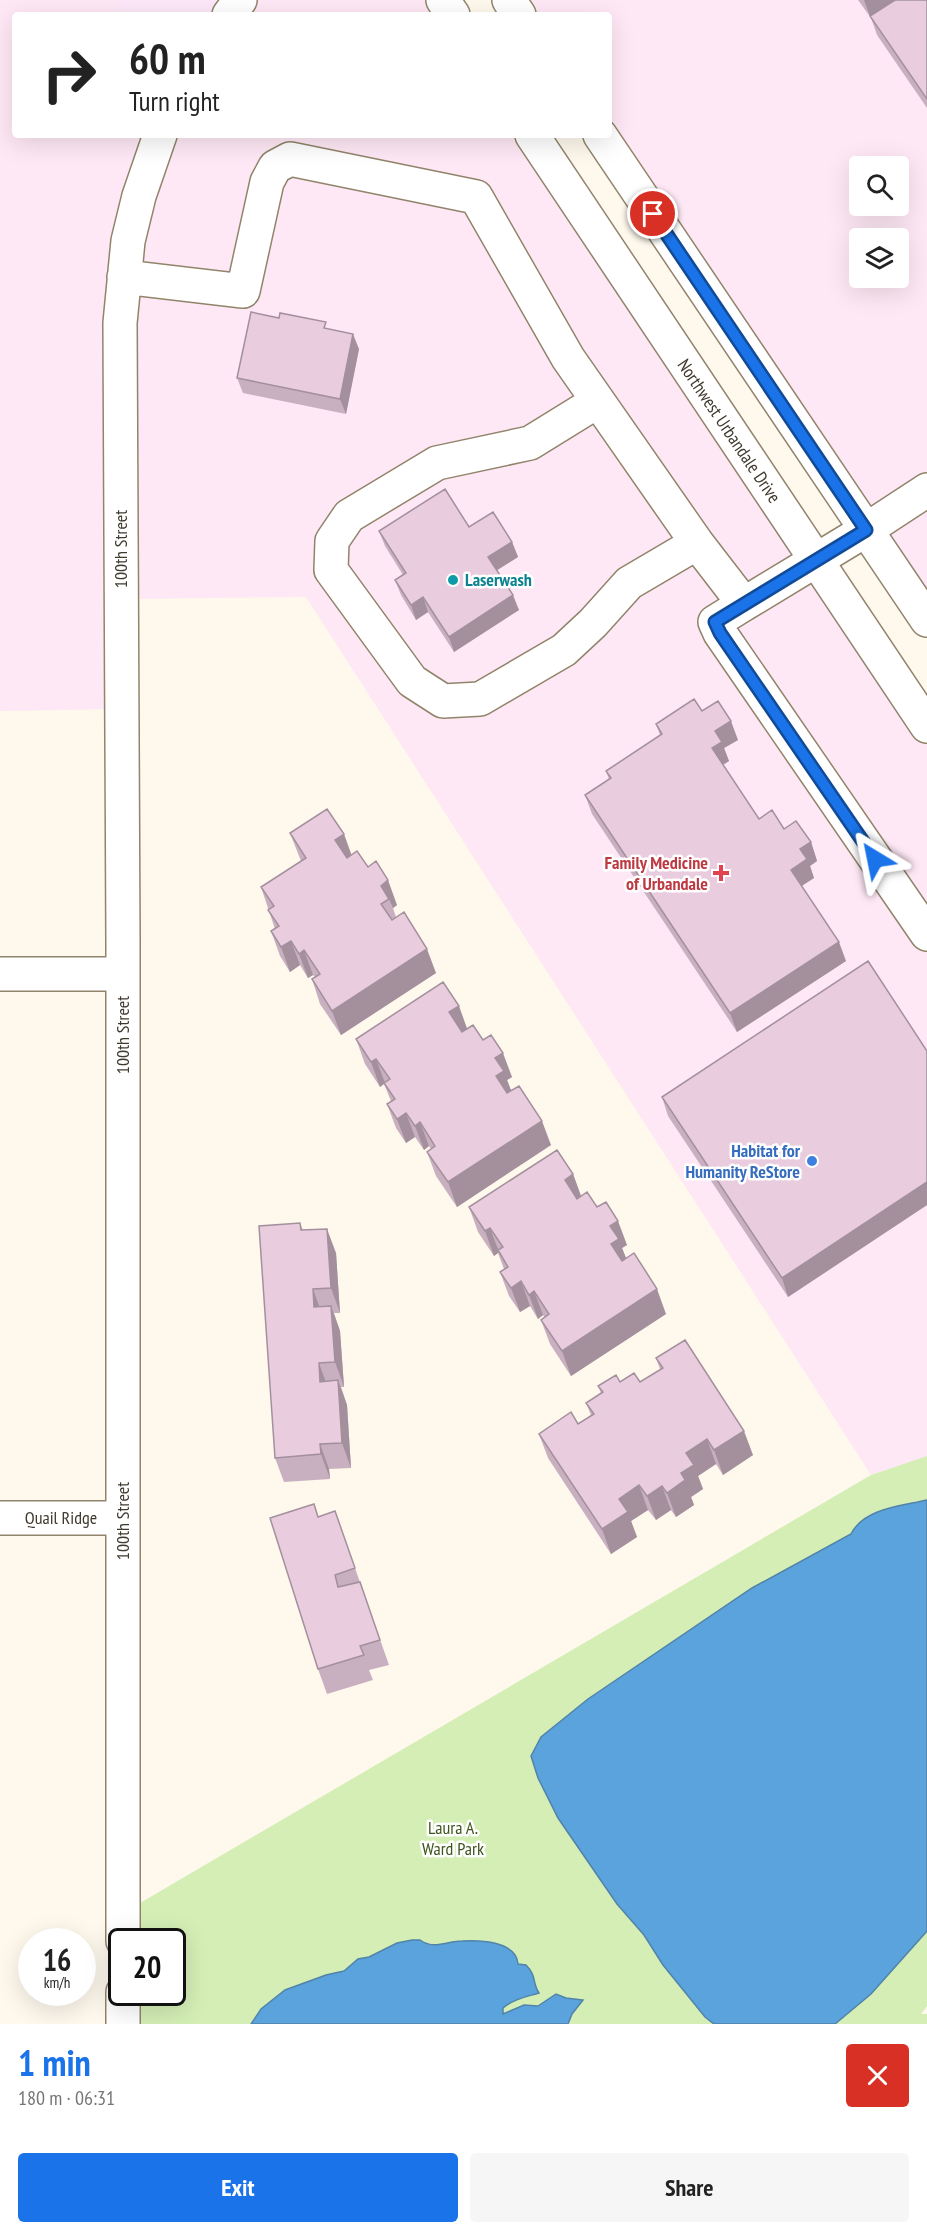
<!DOCTYPE html>
<html lang="en">
<head>
<meta charset="utf-8">
<style>
	:root { --surface:#fff; --page:#f6f6f6; --text:#222; --muted:#767676; --accent:#1a73e8 }
	body { margin:0; font-family:"PT Sans Narrow",sans-serif; background:var(--page); color:var(--text); height:100vh; display:flex; flex-direction:column; font-size:22px; white-space:nowrap }
	* { box-sizing:border-box; margin:0 }
	p { font-size:20px; color:var(--muted) }
	.icon { flex:none; width:33px; height:33px; fill:none; stroke:currentColor; stroke-width:2; stroke-linecap:round; stroke-linejoin:round }
	.map { position:relative; height:2024px; overflow:hidden }
	.details { display:flex; flex-direction:column; background:var(--surface); flex:1 }
	.details>* { flex:none }
	.banner { position:absolute; left:12px; top:12px; width:600px; height:126px; border-radius:6px; box-shadow:0 6px 24px #0002; background:#fff; color:var(--text); overflow:hidden }
	.tools { position:absolute; left:849px; top:156px; display:grid; gap:12px }
	.tools a { display:grid; place-items:center; width:60px; height:60px; border-radius:6px; background:var(--surface); box-shadow:0 6px 24px #0002; font-size:30px }
	.speed { position:absolute; left:18px; top:1928px; display:flex; gap:12px; font-size:30px; font-weight:700; text-align:center }
	.speed>* { display:grid; place-content:center; width:78px; height:78px; border-radius:50%; background:var(--surface); box-shadow:0 6px 24px #0002; line-height:1 }
	.speed small { font-size:15px; font-weight:400 }
	.speed .limit { border:3px solid #111; border-radius:9px; background:#fff; color:#111 }
	.pin { position:absolute; display:grid; place-items:center; width:51px; height:51px; color:#fff; margin:-26px; border:3px solid #fff; border-radius:50%; box-shadow:0 2px 6px #0007 }
	.me { position:absolute; width:66px; margin:-33px; rotate:325deg; stroke-linejoin:round; filter:drop-shadow(0 0 4px #0008) }
	.turn { display:flex; align-items:center; gap:21px; height:126px; padding:0 18px; font-size:27px }
	.turn .icon { width:78px; height:78px; stroke-width:2.5 }
	.turn b { display:block; font-size:42px; line-height:51px }
	.round { display:grid; place-items:center; flex:none; width:63px; height:63px; border-radius:6px; background:var(--page) }
	.headline { display:flex; align-items:center; justify-content:space-between; height:102px; padding:0 18px }
	h1 { font-size:36px; font-weight:800; line-height:45px; color:var(--accent) }
	.primary-button { display:flex; gap:12px; margin-top:auto; padding:12px 18px }
	.primary-button a { flex:1; height:69px; border-radius:6px; background:var(--accent); color:#fff; font-size:24px; font-weight:800; line-height:69px; text-align:center }
	.primary-button a+a { background:var(--page); color:var(--text) }
	.map>svg:first-child { display:block }
	.commercial { fill:#fee8f5; fill-rule:evenodd }
	.industrial { fill:#fce8f8 }
	.green { fill:#d4eeb6 }
	.water { fill:#5aa3dc; stroke:#5283a8; stroke-width:1.5 }
	.lines { fill:none; stroke-linecap:round; stroke-linejoin:round }
	.minor-casing { stroke:#92846b; stroke-width:36 }
	.major-casing { stroke:#92846b; stroke-width:36 }
	.minor { stroke:#fff; stroke-width:33 }
	.major { stroke:#fff; stroke-width:33 }
	.wall { fill:#c8b0c0 }
	.shaded-wall { fill:#a3909c }
	.building { fill:#e9cddf; stroke:#a3909c; stroke-width:1.5 }
	.route-casing { stroke:#114b97; stroke-width:15 }
	.route { stroke:#1a73e8; stroke-width:10 }
	.culture-dot { fill:#0f9aa8; stroke:#fff; stroke-width:2 }
	.health-dot { fill:#e0444e; stroke:#fff; stroke-width:2 }
	.shop-dot { fill:#3f7fe0; stroke:#fff; stroke-width:2 }
	.labels { text-anchor:middle; stroke-width:5; stroke-linejoin:round; paint-order:stroke }
	.street-label { font-size:18px; fill:#3f392e; stroke:#fff }
	.culture-label { font-size:18px; font-weight:bold; fill:#0d838f; stroke:#fff; text-anchor:start }
	.health-label { font-size:18px; font-weight:bold; fill:#be3a42; stroke:#fff; text-anchor:end }
	.shop-label { font-size:18px; font-weight:bold; fill:#366cbe; stroke:#fff; text-anchor:end }
	.park-label { font-size:18px; fill:#3e541d; stroke:#fff }
</style>
</head>
<body>
<div class="map">
<svg width="927" height="2024" viewBox="0 0 927 2024">
	<rect width="100%" height="100%" fill="#fef8ed"/>
	<path class="commercial" d="M 0,0 L 116,0 L 123,15 L 15,15 L 15,135 L 532,135 L 927,726 L 927,1456 L 871,1475 L 306,597 L 121,599 L 122,709 L 0,711 Z
		M 240,0 L 443,0 L 453,15 L 229,15 Z
		M 509,0 L 927,0 L 927,620 L 609,135 L 609,15 L 519,15 ZM 860,166 L 898,166 L 898,206 L 860,206 ZM 860,238 L 898,238 L 898,278 L 860,278 Z"/>
	<path class="industrial" d="M 116,0 L 240,0 L 229,15 L 123,15 Z"/>
	<path class="green" d="M 927,1456 L 927,1500 C 902,1506 864,1507 851,1534 L 752,1588 L 588,1699 L 541,1737 L 558,1818 L 617,1904 L 644,1935 L 663,1965 L 705,2017 L 714,2024 L 568,2024 L 572,2014 L 566,1998 L 556,1994 L 538,2006 L 524,2005 L 503,2014 L 503,2008 L 535,1987 L 535,1982 L 518,1965 L 459,1941 L 439,1945 L 412,1940 L 397,1943 L 369,1957 L 358,1959 L 344,1971 L 326,1975 L 305,1983 L 261,2009 L 251,2024 L 123,2024 L 123,1992 L 172,1992 L 172,1941 L 123,1941 L 123,1913 L 871,1475 Z
		M 927,1931 L 927,2006 L 921,2014 L 927,2014 L 927,2024 L 835,2024 L 871,1994 Z"/>
	<path class="water" d="M 927,1500 L 927,1931 L 871,1994 L 835,2024 L 714,2024 L 705,2017 L 663,1965 L 644,1935 L 617,1904 L 558,1818 L 538,1778 L 531,1756 L 541,1737 L 588,1699 L 752,1588 L 851,1534 C 864,1508 902,1506 927,1500 Z
		M 412,1940 L 420,1940 C 434,1950 447,1941 462,1941 C 480,1940 516,1941 518,1964 L 526,1965 C 537,1976 532,1983 539,1993 C 526,1997 514,1999 503,2008 L 503,2014 L 524,2005 L 538,2006 L 556,1994 L 566,1998 L 583,2000 L 572,2014 L 568,2024 L 251,2024 L 261,2009 L 285,1990 L 326,1975 L 344,1971 L 358,1959 L 369,1957 L 397,1943 Z"/>
	<g class="lines">
		<defs>
			<path id="minor" d="M 229,15 L 240,0
				M 124,277 L 243,291 L 267,182 L 275,167 L 290,159 L 476,197 L 568,358 L 697,543 L 744,604 L 715,622 L 720,633 L 927,934
				M 598,401 L 530,443 L 437,463 L 349,516 L 332,541 L 331,570 L 412,681 L 443,701 L 480,699 L 564,650 L 593,623 L 629,583 L 697,543
				M 744,604 L 866,530 L 927,490
				M 0,974 L 123,974
				M 0,1518 L 123,1518
				M 123,1941 L 123,941 L 120,323 L 128,241 L 139,196 L 160,135
				M 123,1992 L 123,2024"/>
			<path id="major" d="M 443,0 L 453,15
				M 509,0 L 519,15
				M 532,135 L 927,726
				M 600,135 L 927,620"/>
		</defs>
		<use href="#minor" class="minor-casing"/>
		<use href="#major" class="major-casing"/>
		<use href="#minor" class="minor"/>
		<use href="#major" class="major"/>
	</g>
	<path class="wall" d="M 858,0 L 927,0 L 927,108 L 877,35 L 871,18 Z
		M 328,329 L 359,349 L 346,414 L 243,393 L 237,378 Z
		M 469,527 L 512,542 L 518,557 L 497,570 L 519,610 L 454,652 L 428,612 L 416,620 L 401,595 L 395,580 L 403,575 L 385,546 L 379,531 Z
		M 702,711 L 738,740 L 724,748 L 729,761 L 723,765 L 759,819 L 784,829 L 811,842 L 817,861 L 810,866 L 814,878 L 802,886 L 846,961 L 737,1032 L 592,814 L 585,795 L 609,779 L 606,771 L 660,735 L 656,724 Z
		M 290,833 L 352,855 L 368,867 L 397,905 L 393,908 L 396,917 L 436,973 L 341,1035 L 320,1004 L 312,979 L 315,977 L 313,975 L 308,978 L 300,965 L 290,972 L 280,956 L 271,931 L 275,929 L 261,887 L 301,861 Z
		M 467,1029 L 483,1040 L 512,1077 L 507,1080 L 511,1091 L 551,1145 L 457,1207 L 436,1176 L 427,1152 L 431,1149 L 429,1146 L 424,1150 L 415,1137 L 406,1143 L 396,1128 L 387,1104 L 391,1101 L 384,1084 L 380,1087 L 365,1064 L 356,1039 Z
		M 927,1051 L 927,1205 L 788,1297 L 668,1116 L 662,1097 Z
		M 573,1174 L 581,1196 L 597,1207 L 627,1245 L 622,1248 L 626,1258 L 666,1314 L 571,1376 L 550,1344 L 541,1320 L 544,1317 L 543,1315 L 538,1319 L 530,1306 L 520,1312 L 509,1296 L 500,1272 L 504,1269 L 498,1253 L 494,1256 L 478,1232 L 469,1207 Z
		M 300,1223 L 303,1230 L 336,1253 L 340,1313 L 334,1313 L 340,1331 L 344,1387 L 341,1387 L 347,1405 L 351,1468 L 329,1469 L 330,1479 L 284,1482 L 275,1458 Z
		M 656,1358 L 753,1455 L 723,1475 L 716,1464 L 698,1476 L 703,1489 L 691,1497 L 694,1505 L 676,1517 L 671,1510 L 656,1520 L 648,1510 L 631,1521 L 637,1537 L 611,1554 L 548,1458 L 539,1434 L 578,1424 L 591,1415 L 586,1403 L 601,1393 L 598,1386 L 620,1382 L 640,1382 L 660,1369 Z
		M 335,1511 L 389,1665 L 369,1670 L 373,1680 L 327,1694 L 318,1669 L 318,1517 Z"/>
	<path class="shaded-wall" d="M 864,0 L 901,0 L 870,16 L 871,19 Z
		M 353,334 L 359,349 L 346,414 L 340,399 Z
		M 512,542 L 518,557 L 494,572 L 488,557 Z
		M 513,595 L 519,610 L 454,652 L 449,637 Z
		M 423,597 L 428,612 L 416,620 L 411,605 Z
		M 731,721 L 738,740 L 724,748 L 729,761 L 719,767 L 712,748 L 715,731 Z
		M 344,834 L 353,859 L 344,864 L 335,840 Z
		M 811,842 L 817,861 L 810,866 L 814,878 L 798,888 L 791,870 L 800,849 Z
		M 388,880 L 397,905 L 393,908 L 389,899 L 381,886 Z
		M 291,941 L 300,965 L 290,972 L 281,947 Z
		M 839,942 L 846,961 L 737,1032 L 730,1013 Z
		M 427,949 L 436,973 L 341,1035 L 332,1011 Z
		M 304,950 L 313,975 L 308,978 L 299,954 Z
		M 459,1006 L 468,1031 L 458,1036 L 449,1012 Z
		M 503,1053 L 512,1077 L 507,1080 L 513,1095 L 505,1101 L 496,1076 L 495,1058 Z
		M 376,1059 L 385,1083 L 380,1087 L 371,1062 Z
		M 406,1113 L 415,1137 L 406,1143 L 397,1119 Z
		M 542,1121 L 551,1145 L 457,1207 L 448,1182 Z
		M 420,1122 L 429,1146 L 424,1150 L 415,1126 Z
		M 573,1174 L 582,1199 L 574,1205 L 565,1180 Z
		M 927,1182 L 927,1205 L 788,1297 L 782,1278 Z
		M 618,1221 L 627,1245 L 622,1248 L 628,1263 L 620,1269 L 611,1244 L 610,1226 Z
		M 490,1228 L 499,1252 L 498,1250 L 498,1253 L 494,1256 L 485,1231 Z
		M 327,1229 L 336,1253 L 340,1313 L 331,1288 Z
		M 521,1281 L 530,1306 L 520,1312 L 511,1288 Z
		M 313,1289 L 322,1314 L 314,1307 Z
		M 657,1289 L 666,1314 L 571,1376 L 562,1351 Z
		M 534,1291 L 543,1315 L 538,1319 L 529,1295 Z
		M 331,1306 L 340,1331 L 344,1387 L 335,1362 Z
		M 319,1363 L 328,1388 L 320,1382 Z
		M 338,1380 L 347,1405 L 351,1468 L 342,1443 Z
		M 744,1431 L 753,1455 L 723,1475 L 714,1450 Z
		M 707,1439 L 716,1464 L 698,1476 L 703,1489 L 691,1497 L 694,1505 L 676,1517 L 667,1493 L 681,1473 L 686,1453 Z
		M 320,1444 L 329,1469 L 330,1479 L 321,1454 Z
		M 639,1485 L 648,1510 L 631,1521 L 637,1537 L 611,1554 L 602,1529 L 619,1499 Z
		M 662,1486 L 671,1510 L 656,1520 L 647,1496 Z"/>
	<path class="building" d="M 895,0 L 927,0 L 927,99 L 870,16 Z
		M 251,312 L 279,318 L 280,313 L 326,322 L 324,328 L 353,334 L 340,399 L 237,378 Z
		M 445,489 L 469,527 L 493,512 L 512,542 L 488,557 L 513,595 L 449,637 L 423,597 L 411,605 L 395,580 L 406,573 L 379,531 Z
		M 694,699 L 702,711 L 718,701 L 731,721 L 715,731 L 722,742 L 712,748 L 759,819 L 772,810 L 784,829 L 796,821 L 811,842 L 800,849 L 807,859 L 791,870 L 839,942 L 730,1013 L 585,795 L 611,778 L 606,771 L 662,734 L 656,724 Z
		M 327,809 L 344,834 L 335,840 L 347,858 L 357,851 L 368,867 L 376,861 L 388,880 L 381,886 L 389,899 L 381,904 L 392,920 L 404,912 L 427,949 L 332,1011 L 312,979 L 320,974 L 304,950 L 299,954 L 291,941 L 281,947 L 271,931 L 279,926 L 268,910 L 274,906 L 261,887 L 306,858 L 290,833 Z
		M 868,961 L 927,1051 L 927,1182 L 782,1278 L 662,1097 Z
		M 443,982 L 459,1006 L 449,1012 L 462,1032 L 473,1025 L 483,1040 L 491,1035 L 503,1053 L 495,1058 L 504,1071 L 496,1076 L 507,1093 L 519,1086 L 542,1121 L 448,1182 L 427,1152 L 435,1146 L 420,1122 L 415,1126 L 406,1113 L 397,1119 L 387,1104 L 395,1099 L 384,1083 L 390,1079 L 376,1059 L 371,1062 L 356,1039 Z
		M 557,1150 L 573,1174 L 565,1180 L 577,1199 L 587,1192 L 597,1207 L 606,1202 L 618,1221 L 610,1226 L 619,1239 L 611,1244 L 622,1261 L 634,1253 L 657,1289 L 562,1351 L 541,1320 L 549,1314 L 534,1291 L 529,1295 L 521,1281 L 511,1288 L 500,1272 L 508,1267 L 498,1250 L 503,1247 L 490,1228 L 485,1231 L 469,1207 Z
		M 300,1223 L 301,1230 L 327,1229 L 331,1288 L 313,1289 L 314,1307 L 331,1306 L 335,1362 L 319,1363 L 320,1382 L 338,1380 L 342,1443 L 320,1444 L 321,1454 L 275,1458 L 259,1226 Z
		M 685,1340 L 744,1431 L 714,1450 L 707,1439 L 686,1453 L 694,1465 L 681,1473 L 685,1480 L 667,1493 L 662,1486 L 647,1496 L 639,1485 L 619,1499 L 628,1512 L 602,1529 L 539,1434 L 571,1412 L 578,1424 L 594,1414 L 586,1403 L 603,1392 L 598,1386 L 616,1375 L 620,1382 L 634,1373 L 640,1382 L 663,1368 L 656,1358 Z
		M 314,1504 L 318,1517 L 335,1511 L 355,1568 L 335,1575 L 338,1587 L 360,1582 L 380,1640 L 360,1646 L 364,1655 L 318,1669 L 270,1518 Z"/>
	<g class="lines">
		<defs>
			<path id="route" d="M 653,214 L 866,530 L 715,622 L 720,633 L 875,859"/>
		</defs>
		<use href="#route" class="route-casing"/>
		<use href="#route" class="route"/>
	</g>
	<circle class="culture-dot" cx="453" cy="580" r="6"/>
	<path class="health-dot" d="M718 864h6v6h6v6h-6v6h-6v-6h-6v-6h6z"/>
	<circle class="shop-dot" cx="812" cy="1161" r="6"/>
	<g class="labels">
		<g class="street-label">
			<text transform="translate(729 431) rotate(56)" y="6">Northwest Urbandale Drive</text>
			<text transform="translate(121 549) rotate(-90)" y="6">100th Street</text>
			<text transform="translate(123 1035) rotate(-90)" y="6">100th Street</text>
			<text x="61" y="1524">Quail Ridge</text>
			<text transform="translate(123 1521) rotate(-90)" y="6">100th Street</text>
		</g>
		<g class="culture-label">
			<text x="465" y="586">Laserwash</text>
		</g>
		<g class="health-label">
			<text x="708" y="869">Family Medicine<tspan x="708" dy="21">of Urbandale</tspan></text>
		</g>
		<g class="shop-label">
			<text x="800" y="1157">Habitat for<tspan x="800" dy="21">Humanity ReStore</tspan></text>
		</g>
		<g class="park-label">
			<text x="453" y="1834">Laura A.<tspan x="453" dy="21">Ward Park</tspan></text>
		</g>
	</g>
</svg>
<div class="tools">
<a><svg class="icon" aria-label="search" viewBox="0 0 24 24"><circle cx="10" cy="10" r="6"/><path d="M15 15l6 6"/></svg></a>
<a><svg class="icon" aria-label="layers" viewBox="0 0 24 24"><path d="M12 4l9 5-9 5-9-5zM3 14l9 5 9-5"/></svg></a>
</div>
<div class="speed"><div>16<small>km/h</small></div><div class="limit">20</div></div>
<div class="pin" style="left:653px;top:214px;background:#d93025"><svg class="icon" aria-label="arrive" viewBox="0 0 24 24"><path d="M6 21V4h12l-3 4 3 4H6"/></svg></div>
<svg class="me" style="left:875px;top:859px" viewBox="-20 -20 40 40"><path d="M0-17L14 15 0 8-14 15z" fill="#1a73e8" stroke="#fff" stroke-width="4"/></svg>
<div class="banner">
<div class="turn"><svg class="icon" aria-label="right" viewBox="0 0 24 24"><path d="M7 20v-9h11M14 6l5 5-5 5"/></svg><div><b>60 m</b>Turn right</div></div>
</div>
</div>
<section class="details">
<div class="headline"><div><h1>1 min</h1><p>180 m · 06:31</p></div><a class="round" style="background:#d93025;color:#fff"><svg class="icon" aria-label="close" viewBox="0 0 24 24"><path d="M6 6l12 12M18 6L6 18"/></svg></a></div>
<div class="primary-button"><a>Exit</a><a>Share</a></div>
</section>
</body>
</html>
